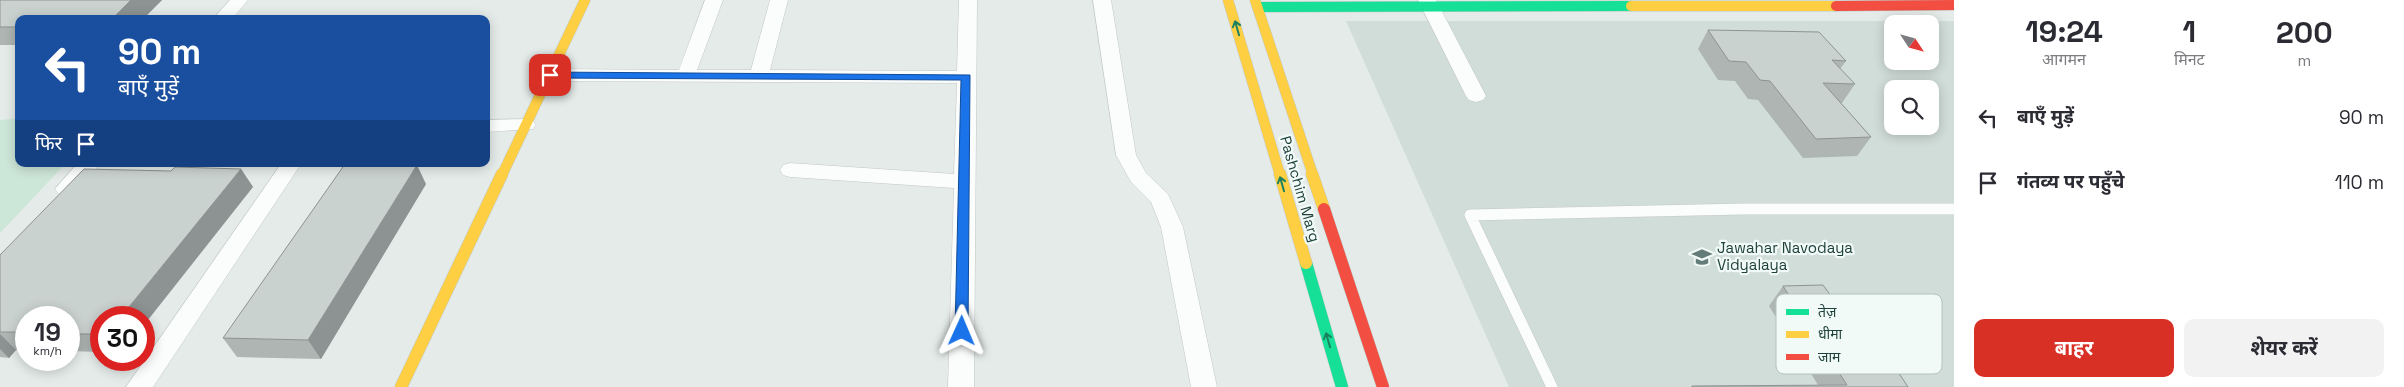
<!DOCTYPE html>
<html lang="hi">
<head>
<meta charset="utf-8">
<style>
	:root { --surface:#fff; --page:#f2f2f3; --text:#2b2b33; --muted:#7c7c81; --accent:#d93025 }
	body { margin:0; font-family:"Space Grotesk","Noto Sans Devanagari",sans-serif; background:var(--page); color:var(--text); height:100vh; display:flex; flex-direction:column; font-size:19px; white-space:nowrap }
	* { box-sizing:border-box; margin:0 }
	p { font-size:16px; color:var(--muted) }
	.icon { flex:none; width:28px; height:28px; fill:none; stroke:currentColor; stroke-width:2; stroke-linecap:round; stroke-linejoin:round }
	.map { position:relative; flex:1; overflow:hidden }
	.panel { display:flex; flex-direction:column; background:var(--surface); width:450px }
	.panel>* { flex:none }
	.top-card { position:absolute; left:15px; top:15px; width:475px; height:152px; border-radius:10px; box-shadow:0 2px 12px #0003; background:#1a4fa0; color:#fff; overflow:hidden }
	.needle { width:32px; rotate:126deg }
	.controls { position:absolute; left:1884px; top:15px; display:grid; gap:10px }
	.controls a { display:grid; place-items:center; width:55px; height:55px; border-radius:10px; background:var(--surface); box-shadow:0 2px 12px #0003; font-size:25px }
	.speed { position:absolute; left:15px; top:306px; display:flex; gap:10px; font-size:25px; font-weight:700; text-align:center }
	.speed>* { display:grid; place-content:center; width:65px; height:65px; border-radius:50%; background:var(--surface); box-shadow:0 2px 12px #0003; line-height:1 }
	.speed small { font-size:12px; font-weight:400 }
	.speed .limit { border:8px solid #d22; background:#fff; color:#111 }
	.pin { position:absolute; display:grid; place-items:center; width:42px; height:42px; color:#fff; margin:-21px; border-radius:10px; box-shadow:0 2px 8px #0006 }
	.me { position:absolute; width:55px; margin:-28px; rotate:1deg; stroke-linejoin:round; filter:drop-shadow(0 0 4px #0008) }
	.turn { display:flex; align-items:center; gap:18px; height:105px; padding:0 20px; font-size:22px }
	.turn .icon { width:65px; height:65px; stroke-width:2.5 }
	.turn b { display:block; font-size:35px; line-height:42px }
	.then { display:flex; align-items:center; height:48px; padding:0 20px; background:#0003; gap:10px; font-size:19px }
	.eta { display:flex; justify-content:space-evenly; align-items:center; height:85px; text-align:center }
	.eta b { font-size:30px; font-weight:700; line-height:35px }
	.button { display:flex; gap:10px; margin-top:auto; padding:10px 20px }
	.button a { flex:1; height:58px; border-radius:10px; background:var(--accent); color:#fff; font-size:20px; font-weight:700; line-height:58px; text-align:center }
	.button a+a { background:var(--page); color:var(--text) }
	ul { padding:0; list-style:none }
	li { display:flex; align-items:center; gap:15px; height:65px; padding:0 20px }
	li div { flex:1 }
	li b { display:block; font-size:19px }
	li em { font-style:normal }
	main { display:flex; flex:1; min-height:0 }
	.map>svg:first-child { display:block }
	.built { fill:#d1ddd9; fill-rule:evenodd }
	.green { fill:#cce6d7 }
	.lines { fill:none; stroke-linecap:round; stroke-linejoin:round }
	.lane-casing { stroke:#c1c8c6; stroke-width:12 }
	.street-casing { stroke:#c1c8c6; stroke-width:1 }
	.fast-far1-casing { stroke:#bfc9c6; stroke-width:11 }
	.fast-casing { stroke:#bfc9c6; stroke-width:13 }
	.slow-far1-casing { stroke:#bfc9c6; stroke-width:11 }
	.slow-casing { stroke:#bfc9c6; stroke-width:13 }
	.jam-far1-casing { stroke:#bfc9c6; stroke-width:11 }
	.jam-casing { stroke:#bfc9c6; stroke-width:13 }
	.lane { stroke:#fbfcfc; stroke-width:11 }
	.street { fill:#fbfcfc; fill-rule:evenodd }
	.fast-far1 { stroke:#16e098; stroke-width:10 }
	.fast { stroke:#16e098; stroke-width:12 }
	.slow-far1 { stroke:#ffcf43; stroke-width:10 }
	.slow { stroke:#ffcf43; stroke-width:12 }
	.jam-far1 { stroke:#f24e42; stroke-width:10 }
	.jam { stroke:#f24e42; stroke-width:12 }
	.wall { fill:#aeb5b3 }
	.shaded-wall { fill:#8d9392 }
	.building { fill:#cad2d0; stroke:#8d9392 }
	.oneway { stroke:#1b8161 }
	.route { fill:#1a73e8; stroke:#114b97 }
	.labels { text-anchor:middle; stroke-width:4.5; stroke-linejoin:round; paint-order:stroke }
	.street-label { font-size:15px; fill:#1f413c; stroke:#f2faf7 }
	.poi-label { font-size:15px; fill:#1f413c; stroke:#f2faf7; text-anchor:start }
	.key { fill:#f2faf7; stroke:#b3c2bf; stroke-width:1 }
	.key-label { font-size:14px; fill:#1f413c }
</style>
</head>
<body>
<main>
<div class="map">
<svg width="1954" height="387" viewBox="0 0 1954 387">
	<rect width="100%" height="100%" fill="#e4ebe9"/>
	<path class="built" d="M 1346,21 L 1954,21 L 1954,387 L 1509,387 ZM 1892,24 L 1930,24 L 1930,61 L 1892,61 ZM 1892,89 L 1930,89 L 1930,126 L 1892,126 Z"/>
	<path class="green" d="M 19,118 L 19,164 L 65,164 L 0,233 L 0,120 Z"/>
	<g class="lines">
		<defs>
			<path id="lane" d="M 1552,387 L 1470,215 L 1743,209 L 1954,209"/>
			<path id="street" d="M 230,0 L 248,0 L 232,19 L 213,19 Z
				M 705,0 L 723,0 L 697,70 L 751,70 L 770,0 L 788,0 L 770,70 L 957,71 L 959,0 L 977,0 L 974,387 L 948,387 L 954,188 L 790,177 L 783,175 L 780,170 L 783,165 L 790,163 L 954,174 L 957,83 L 550,81 L 543,79 L 541,75 L 543,71 L 550,69 L 679,70 Z
				M 1093,0 L 1111,0 L 1136,155 L 1146,173 L 1168,194 L 1183,227 L 1217,387 L 1191,387 L 1161,227 L 1151,202 L 1131,182 L 1116,155 Z
				M 1418,0 L 1436,0 L 1486,96 L 1483,100 L 1476,102 L 1469,100 L 1466,96 Z
				M 526,119 L 533,121 L 536,125 L 533,129 L 486,132 L 486,120 Z
				M 77,164 L 99,164 C 91,178 76,199 59,194 L 55,189 Z
				M 281,164 L 301,164 L 153,387 L 126,387 Z"/>
			<path id="fast-far1" d="M 1258,7 L 1631,6"/>
			<path id="fast" d="M 1306,263 L 1342,387"/>
			<path id="slow-far1" d="M 1228,0 L 1280,175
				M 1255,0 L 1313,175
				M 1631,6 L 1836,6
				M 502,175 L 585,0"/>
			<path id="slow" d="M 1280,174 L 1306,263
				M 1312,174 L 1324,209
				M 401,387 L 502,174"/>
			<path id="jam-far1" d="M 1836,6 L 1954,5"/>
			<path id="jam" d="M 1324,209 L 1383,387"/>
		</defs>
		<use href="#lane" class="lane-casing"/>
		<use href="#street" class="street-casing"/>
		<use href="#fast-far1" class="fast-far1-casing"/>
		<use href="#fast" class="fast-casing"/>
		<use href="#slow-far1" class="slow-far1-casing"/>
		<use href="#slow" class="slow-casing"/>
		<use href="#jam-far1" class="jam-far1-casing"/>
		<use href="#jam" class="jam-casing"/>
		<use href="#lane" class="lane"/>
		<use href="#street" class="street"/>
		<use href="#fast-far1" class="fast-far1"/>
		<use href="#fast" class="fast"/>
		<use href="#slow-far1" class="slow-far1"/>
		<use href="#slow" class="slow"/>
		<use href="#jam-far1" class="jam-far1"/>
		<use href="#jam" class="jam"/>
	</g>
	<path class="wall" d="M 0,0 L 162,0 L 143,19 L 19,19 L 19,45 L 0,45 Z
		M 1708,30 L 1846,61 L 1840,69 L 1855,84 L 1842,103 L 1841,103 L 1871,137 L 1857,156 L 1803,158 L 1758,100 L 1748,99 L 1735,81 L 1718,80 L 1698,49 Z
		M 241,169 L 253,187 L 101,318 L 101,352 L 69,351 L 69,318 L 26,318 L 26,350 L 16,350 L 9,358 L 0,357 L 0,255 L 171,171 Z
		M 426,184 L 321,359 L 237,357 L 223,338 Z
		M 1783,286 L 1858,333 L 1908,387 L 1691,387 L 1692,386 L 1818,385 L 1769,306 Z"/>
	<path class="shaded-wall" d="M 131,0 L 162,0 L 143,19 L 112,19 Z
		M 417,165 L 426,184 L 321,359 L 308,340 Z
		M 241,169 L 253,187 L 144,325 L 144,318 L 120,318 Z
		M 0,334 L 16,350 L 9,358 L 0,349 Z"/>
	<path class="building" d="M 0,0 L 131,0 L 112,19 L 19,19 L 19,27 L 0,27 Z
		M 1708,30 L 1819,32 L 1846,61 L 1832,60 L 1855,84 L 1823,83 L 1871,137 L 1816,139 L 1770,81 L 1760,80 L 1746,62 L 1729,61 Z
		M 345,164 L 417,165 L 308,340 L 223,338 Z
		M 175,167 L 241,169 L 120,318 L 101,318 L 101,334 L 69,334 L 69,318 L 26,318 L 26,332 L 0,332 L 0,255 L 84,169 L 171,171 Z
		M 1823,285 L 1858,333 L 1873,334 L 1908,387 L 1692,387 L 1692,386 L 1847,385 L 1783,286 Z"/>
	<defs><path id="oneway-shaft" d="M-6 0H5M1.5-3L5.5 0L1.5 3" fill="none" stroke-width="1.6" stroke-linecap="round" stroke-linejoin="round" transform="scale(1.25)"/></defs>
	<g class="oneway">
		<use href="#oneway-shaft" transform="translate(1237 28) rotate(-106)"/>
		<use href="#oneway-shaft" transform="translate(1282 184) rotate(-106)"/>
		<use href="#oneway-shaft" transform="translate(1328 340) rotate(-106)"/>
	</g>
	<path class="route" d="M 546,72 L 970,75 L 968,331 L 966,335 L 957,335 L 955,331 L 961,80 L 550,78 L 546,77 Z"/>
	<defs>
		<symbol id="school-bare" viewBox="-9 -9 18 18"><path d="M0-5L7-2L0 1L-7-2ZM-4 1L0 2.5L4 1V4Q0 6-4 4Z" fill="#647c79" stroke="#f2faf7" stroke-width="2.5" paint-order="stroke"/></symbol>
	</defs>
	<g fill-rule="evenodd">
		<use href="#school-bare" x="1688" y="243" width="28" height="28"/>
	</g>
	<g class="labels">
		<g class="street-label">
			<text transform="translate(1300 189) rotate(74)" y="5">Pashchim Marg</text>
		</g>
		<g class="poi-label">
			<text x="1717" y="253">Jawahar Navodaya<tspan x="1717" dy="17">Vidyalaya</tspan></text>
		</g>
	</g>
	<rect x="1776" y="294" width="166" height="80" rx="8" class="key"/>
	<rect x="1786" y="309" width="23" height="6" fill="#16e098"/>
	<rect x="1786" y="331" width="23" height="7" fill="#ffcf43"/>
	<rect x="1786" y="354" width="23" height="6" fill="#f24e42"/>
	<g class="key-label">
		<text x="1818" y="317">तेज़</text>
		<text x="1818" y="339">धीमा</text>
		<text x="1818" y="362">जाम</text>
	</g>
</svg>
<div class="controls">
<a><svg class="needle" viewBox="-14 -14 28 28"><path d="M0-13l5 13h-10z" fill="#e53935"/><path d="M0 13l5-13h-10z" fill="#7c7c81"/></svg></a>
<a><svg class="icon" aria-label="search" viewBox="0 0 24 24"><circle cx="10" cy="10" r="6"/><path d="M15 15l6 6"/></svg></a>
</div>
<div class="speed"><div>19<small>km/h</small></div><div class="limit">30</div></div>
<div class="pin" style="left:550px;top:75px;background:#d93025"><svg class="icon" aria-label="arrive" viewBox="0 0 24 24"><path d="M6 21V4h12l-3 4 3 4H6"/></svg></div>
<svg class="me" style="left:962px;top:331px" viewBox="-20 -20 40 40"><path d="M0-17L14 15 0 8-14 15z" fill="#1a73e8" stroke="#fff" stroke-width="4"/></svg>
<div class="top-card">
<div class="turn"><svg class="icon" aria-label="left" viewBox="0 0 24 24"><path d="M17 20v-9H6M10 6l-5 5 5 5"/></svg><div><b>90 m</b>बाएँ मुड़ें</div></div>
<div class="then">फिर<svg class="icon" aria-label="arrive" viewBox="0 0 24 24"><path d="M6 21V4h12l-3 4 3 4H6"/></svg></div>
</div>
</div>
<section class="panel">
<div class="eta">
<div><b>19:24</b><p>आगमन</p></div>
<div><b>1</b><p>मिनट</p></div>
<div><b>200</b><p>m</p></div>
</div>
<ul>
<li><svg class="icon" aria-label="left" viewBox="0 0 24 24"><path d="M17 20v-9H6M10 6l-5 5 5 5"/></svg><div><b>बाएँ मुड़ें</b></div><em>90 m</em></li>
<li><svg class="icon" aria-label="arrive" viewBox="0 0 24 24"><path d="M6 21V4h12l-3 4 3 4H6"/></svg><div><b>गंतव्य पर पहुँचे</b></div><em>110 m</em></li>
</ul>
<div class="button"><a>बाहर</a><a>शेयर करें</a></div>
</section>
</main>
</body>
</html>
